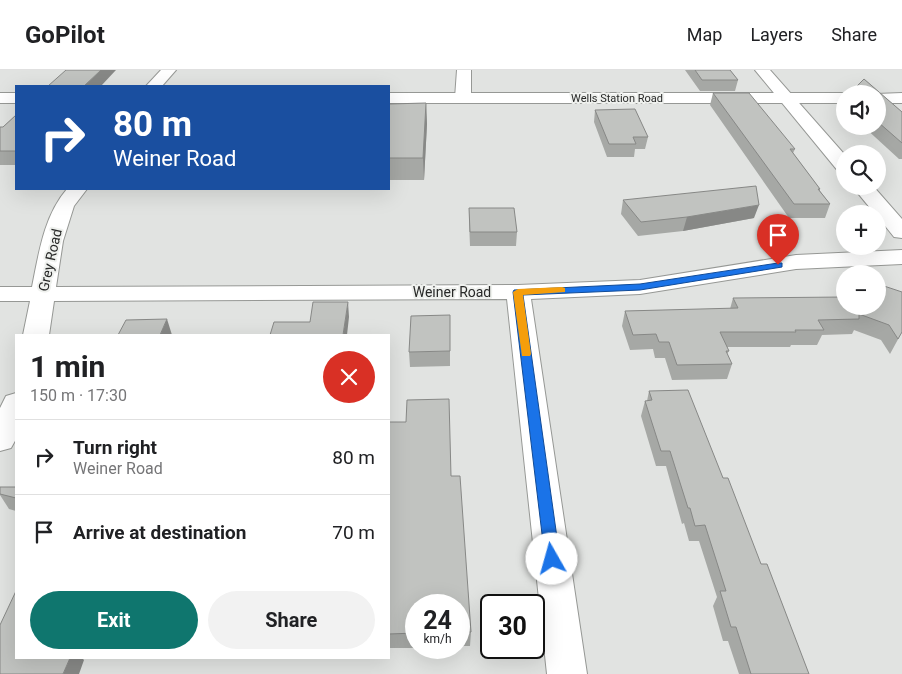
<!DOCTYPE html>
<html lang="en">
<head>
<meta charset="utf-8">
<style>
	:root { --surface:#fff; --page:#f2f2f2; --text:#202124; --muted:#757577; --line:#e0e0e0; --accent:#0f766e }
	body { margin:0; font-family:Roboto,sans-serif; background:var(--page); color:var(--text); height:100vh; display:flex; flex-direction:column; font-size:19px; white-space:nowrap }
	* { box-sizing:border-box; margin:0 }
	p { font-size:16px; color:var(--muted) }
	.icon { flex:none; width:28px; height:28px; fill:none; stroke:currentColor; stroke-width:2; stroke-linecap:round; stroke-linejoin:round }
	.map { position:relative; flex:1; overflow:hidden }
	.drawer { position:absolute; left:15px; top:264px; width:375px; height:325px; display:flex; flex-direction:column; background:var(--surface); border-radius:0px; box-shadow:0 5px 20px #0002 }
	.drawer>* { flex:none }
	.hud { position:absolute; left:15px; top:15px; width:375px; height:105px; border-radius:0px; box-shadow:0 5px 20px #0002; background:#1a4fa0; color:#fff; overflow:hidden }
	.controls { position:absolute; left:836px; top:15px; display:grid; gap:10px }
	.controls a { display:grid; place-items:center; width:50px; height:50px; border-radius:50%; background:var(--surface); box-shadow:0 5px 20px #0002; font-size:25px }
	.speed { position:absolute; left:405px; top:524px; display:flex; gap:10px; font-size:25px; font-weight:700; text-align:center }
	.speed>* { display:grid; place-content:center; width:65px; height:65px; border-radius:50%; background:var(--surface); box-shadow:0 5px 20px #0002; line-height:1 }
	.speed small { font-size:12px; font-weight:400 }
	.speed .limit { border:2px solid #111; border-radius:8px; background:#fff; color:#111 }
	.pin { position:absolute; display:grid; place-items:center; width:42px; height:42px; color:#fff; margin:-51px -21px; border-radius:50% 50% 50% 0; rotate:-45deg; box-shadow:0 0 5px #0007 }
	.pin .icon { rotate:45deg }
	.me { position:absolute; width:55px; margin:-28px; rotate:353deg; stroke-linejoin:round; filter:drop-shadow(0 0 4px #0008) }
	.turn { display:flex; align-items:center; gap:18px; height:105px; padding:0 15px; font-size:22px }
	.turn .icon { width:65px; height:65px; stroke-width:2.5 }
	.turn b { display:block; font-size:35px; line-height:42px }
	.round { display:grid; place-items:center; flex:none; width:52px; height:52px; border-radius:26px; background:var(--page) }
	.overview { display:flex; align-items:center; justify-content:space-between; height:85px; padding:0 15px }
	h1 { font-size:30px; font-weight:700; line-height:38px }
	.cta { display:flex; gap:10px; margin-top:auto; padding:10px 15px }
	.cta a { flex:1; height:58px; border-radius:30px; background:var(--accent); color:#fff; font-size:20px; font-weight:700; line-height:58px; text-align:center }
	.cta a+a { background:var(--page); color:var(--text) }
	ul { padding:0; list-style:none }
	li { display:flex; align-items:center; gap:15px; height:75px; padding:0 15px; border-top:1px solid var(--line) }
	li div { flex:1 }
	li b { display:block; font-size:19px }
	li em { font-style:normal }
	header { display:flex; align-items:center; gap:30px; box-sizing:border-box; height:70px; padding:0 25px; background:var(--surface); border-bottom:1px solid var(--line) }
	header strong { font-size:24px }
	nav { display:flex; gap:28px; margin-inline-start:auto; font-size:18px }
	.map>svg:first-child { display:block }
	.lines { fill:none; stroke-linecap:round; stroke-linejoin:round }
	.street-casing { stroke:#969895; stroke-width:2 }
	.secondary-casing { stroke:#969895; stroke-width:2 }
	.street { fill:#fff; fill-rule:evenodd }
	.secondary { fill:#fff; fill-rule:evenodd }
	.wall { fill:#a6a8a5 }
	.shaded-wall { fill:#878886 }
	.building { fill:#c1c3c0; stroke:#878886 }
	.route { fill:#1a73e8; stroke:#114b97 }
	.slow { fill:#f59e0b }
	.labels { text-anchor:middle; stroke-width:4; stroke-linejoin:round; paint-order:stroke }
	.far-street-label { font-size:11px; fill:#282928; stroke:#eff1ee }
	.street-label { font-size:14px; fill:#282928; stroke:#eff1ee }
</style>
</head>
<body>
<header>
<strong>GoPilot</strong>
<nav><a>Map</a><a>Layers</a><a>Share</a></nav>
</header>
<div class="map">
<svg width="902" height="604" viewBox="0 0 902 604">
	<rect width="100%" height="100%" fill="#e1e3e1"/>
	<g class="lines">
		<defs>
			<path id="street" d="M 161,0 L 176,0 L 162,16 L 146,16 Z
				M 457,0 L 471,0 L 471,28 L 469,31 L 457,31 L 455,28 Z
				M 755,0 L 770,0 L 845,85 L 845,103 L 838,101 Z
				M 852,116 L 873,116 L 902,149 L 902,168 L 894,167 L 878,147 L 878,144 L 875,144 Z
				M 67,119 L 87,119 L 74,136 L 63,171 L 56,217 L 518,215 L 640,210 L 796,185 L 902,180 L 902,194 L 796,199 L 640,224 L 531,229 L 587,604 L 547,604 L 507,229 L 54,231 L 49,265 L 23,265 L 30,231 L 0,231 L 0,217 L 32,217 C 39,182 44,146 67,119 Z
				M 16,323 L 16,369 L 11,378 L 0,381 L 0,338 L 6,326 Z"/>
			<path id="secondary" d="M 0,23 L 16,23 L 16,33 L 0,33 Z
				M 389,23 L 845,23 L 847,24 L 845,24 L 845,33 L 389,33 Z
				M 902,23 L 902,33 L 878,33 L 878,24 L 876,24 Z"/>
		</defs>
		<use href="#street" class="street-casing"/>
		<use href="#secondary" class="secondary-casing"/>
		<use href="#street" class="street"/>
		<use href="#secondary" class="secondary"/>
	</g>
	<path class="wall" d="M 685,0 L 730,0 L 738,10 L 735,21 L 700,21 Z
		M 864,9 L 902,42 L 902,89 L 899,89 L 863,56 L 878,56 L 878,24 L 850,24 Z
		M 713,23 L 795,79 L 793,83 L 820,119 L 820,121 L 830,134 L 825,148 L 789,148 L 710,35 Z
		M 426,33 L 427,54 L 424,110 L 389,110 L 389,34 Z
		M 595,40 L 648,67 L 645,79 L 635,79 L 634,87 L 607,87 L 594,52 Z
		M 16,45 L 16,95 L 0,95 L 0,57 L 3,57 Z
		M 623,130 L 754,148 L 683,161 L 638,166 L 621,144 Z
		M 469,138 L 517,162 L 516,176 L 470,176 L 469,152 Z
		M 733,228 L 878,236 L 902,262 L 890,284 L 881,270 L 854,260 L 852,264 L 822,265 L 817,275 L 791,275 L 790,277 L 727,277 L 729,281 L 727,284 L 732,294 L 727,309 L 672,310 L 665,288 L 655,288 L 653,279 L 630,280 L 622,256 L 625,241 L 730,239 Z
		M 450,281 L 450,296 L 410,297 L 409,282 Z
		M 649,321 L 723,408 L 809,604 L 739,604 L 728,571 L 723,571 L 713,536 L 717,527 L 699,471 L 689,471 L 684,453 L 682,454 L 666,396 L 656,396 L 641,346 L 645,331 L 647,331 Z
		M 389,352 L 451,406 L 471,562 L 470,576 L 459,576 L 459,535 L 416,535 L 416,578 L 421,578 L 389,578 Z
		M 0,417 L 16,417 L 16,441 L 9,439 L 0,425 Z"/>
	<path class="shaded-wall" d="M 101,0 L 116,0 L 101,16 L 84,16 Z
		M 426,33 L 427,54 L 424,110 L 423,88 Z
		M 759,135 L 754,148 L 683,161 L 687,147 Z
		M 348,232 L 349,247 L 347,265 L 343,265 Z
		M 167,249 L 172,265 L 160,265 Z
		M 70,588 L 82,588 L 84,590 L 79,604 L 63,604 Z"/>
	<path class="building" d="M 66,0 L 101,0 L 84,16 L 48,16 Z
		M 695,0 L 730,0 L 738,10 L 702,10 Z
		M 864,9 L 902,42 L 902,73 L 878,52 L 878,24 L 851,24 L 850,23 Z
		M 713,23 L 749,23 L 795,79 L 790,79 L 820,119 L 818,119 L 830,134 L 794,134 Z
		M 426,33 L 423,88 L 389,88 L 389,34 Z
		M 635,39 L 648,67 L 633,67 L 636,74 L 609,74 L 595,40 Z
		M 16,45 L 16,81 L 0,81 L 0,57 L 3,57 Z
		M 756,116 L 759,135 L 687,147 L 641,152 L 623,130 Z
		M 469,138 L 514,138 L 517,162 L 470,162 Z
		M 878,214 L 902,222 L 902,262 L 898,269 L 889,255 L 859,244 L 859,249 L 818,250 L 824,260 L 795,260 L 796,262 L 720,262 L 729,281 L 726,281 L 732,294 L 677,295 L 669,272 L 659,272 L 656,264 L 633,265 L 625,241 L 738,238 L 733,228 L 845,227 L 845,236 L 878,236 Z
		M 313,232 L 348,232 L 343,265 L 270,265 L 274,252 L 310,252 Z
		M 450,245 L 450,281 L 409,282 L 411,246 Z
		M 167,249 L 160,265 L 118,265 L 126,250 Z
		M 688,320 L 723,408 L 728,408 L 761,494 L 767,494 L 809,604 L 751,604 L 736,557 L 731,557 L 720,521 L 726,521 L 705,455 L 695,456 L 690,438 L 688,438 L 670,381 L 661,381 L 645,331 L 652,330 L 649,321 Z
		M 449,329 L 451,406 L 460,406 L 471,562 L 459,562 L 459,535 L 416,535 L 416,563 L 389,564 L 389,352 L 406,352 L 407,330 Z
		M 0,417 L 16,417 L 16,428 L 0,424 Z
		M 16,521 L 16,588 L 70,588 L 63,604 L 0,604 L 0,555 Z"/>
	<path class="route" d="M 778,193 L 782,193 L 782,197 L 640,220 L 523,225 L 560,489 L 558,494 L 552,496 L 547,494 L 545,489 L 513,222 L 514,220 L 640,214 Z"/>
	<path class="slow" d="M 562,217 L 565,218 L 565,222 L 523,225 L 531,284 L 530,286 L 522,286 L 513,222 L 518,219 Z"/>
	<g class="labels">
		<g class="far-street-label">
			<text x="617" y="32">Wells Station Road</text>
		</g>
		<g class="street-label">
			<text transform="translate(50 190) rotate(-77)" y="5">Grey Road</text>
			<text x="452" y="227">Weiner Road</text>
		</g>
	</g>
</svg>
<div class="controls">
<a><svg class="icon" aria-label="sound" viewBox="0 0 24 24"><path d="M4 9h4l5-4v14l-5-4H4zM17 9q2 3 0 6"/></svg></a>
<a><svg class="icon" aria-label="search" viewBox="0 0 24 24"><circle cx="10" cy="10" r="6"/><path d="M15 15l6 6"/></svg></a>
<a>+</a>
<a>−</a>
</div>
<div class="speed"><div>24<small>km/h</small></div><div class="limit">30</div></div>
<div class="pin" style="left:778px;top:195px;background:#d93025"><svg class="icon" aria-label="arrive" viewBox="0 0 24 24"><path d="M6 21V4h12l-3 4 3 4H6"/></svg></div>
<svg class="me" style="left:552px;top:489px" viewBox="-20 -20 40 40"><circle r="19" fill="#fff"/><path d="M0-13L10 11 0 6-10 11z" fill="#1a73e8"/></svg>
<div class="hud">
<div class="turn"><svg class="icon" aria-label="right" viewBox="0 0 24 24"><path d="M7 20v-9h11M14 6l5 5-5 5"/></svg><div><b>80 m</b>Weiner Road</div></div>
</div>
<section class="drawer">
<div class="overview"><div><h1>1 min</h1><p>150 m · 17:30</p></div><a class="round" style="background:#d93025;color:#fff"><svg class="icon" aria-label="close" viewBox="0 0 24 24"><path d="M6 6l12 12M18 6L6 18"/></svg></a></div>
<ul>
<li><svg class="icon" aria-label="right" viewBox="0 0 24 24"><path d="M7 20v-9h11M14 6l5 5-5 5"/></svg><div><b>Turn right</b><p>Weiner Road</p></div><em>80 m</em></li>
<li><svg class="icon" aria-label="arrive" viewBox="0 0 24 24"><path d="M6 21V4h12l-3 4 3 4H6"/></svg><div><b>Arrive at destination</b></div><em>70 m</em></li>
</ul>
<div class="cta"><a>Exit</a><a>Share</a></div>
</section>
</div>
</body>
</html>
